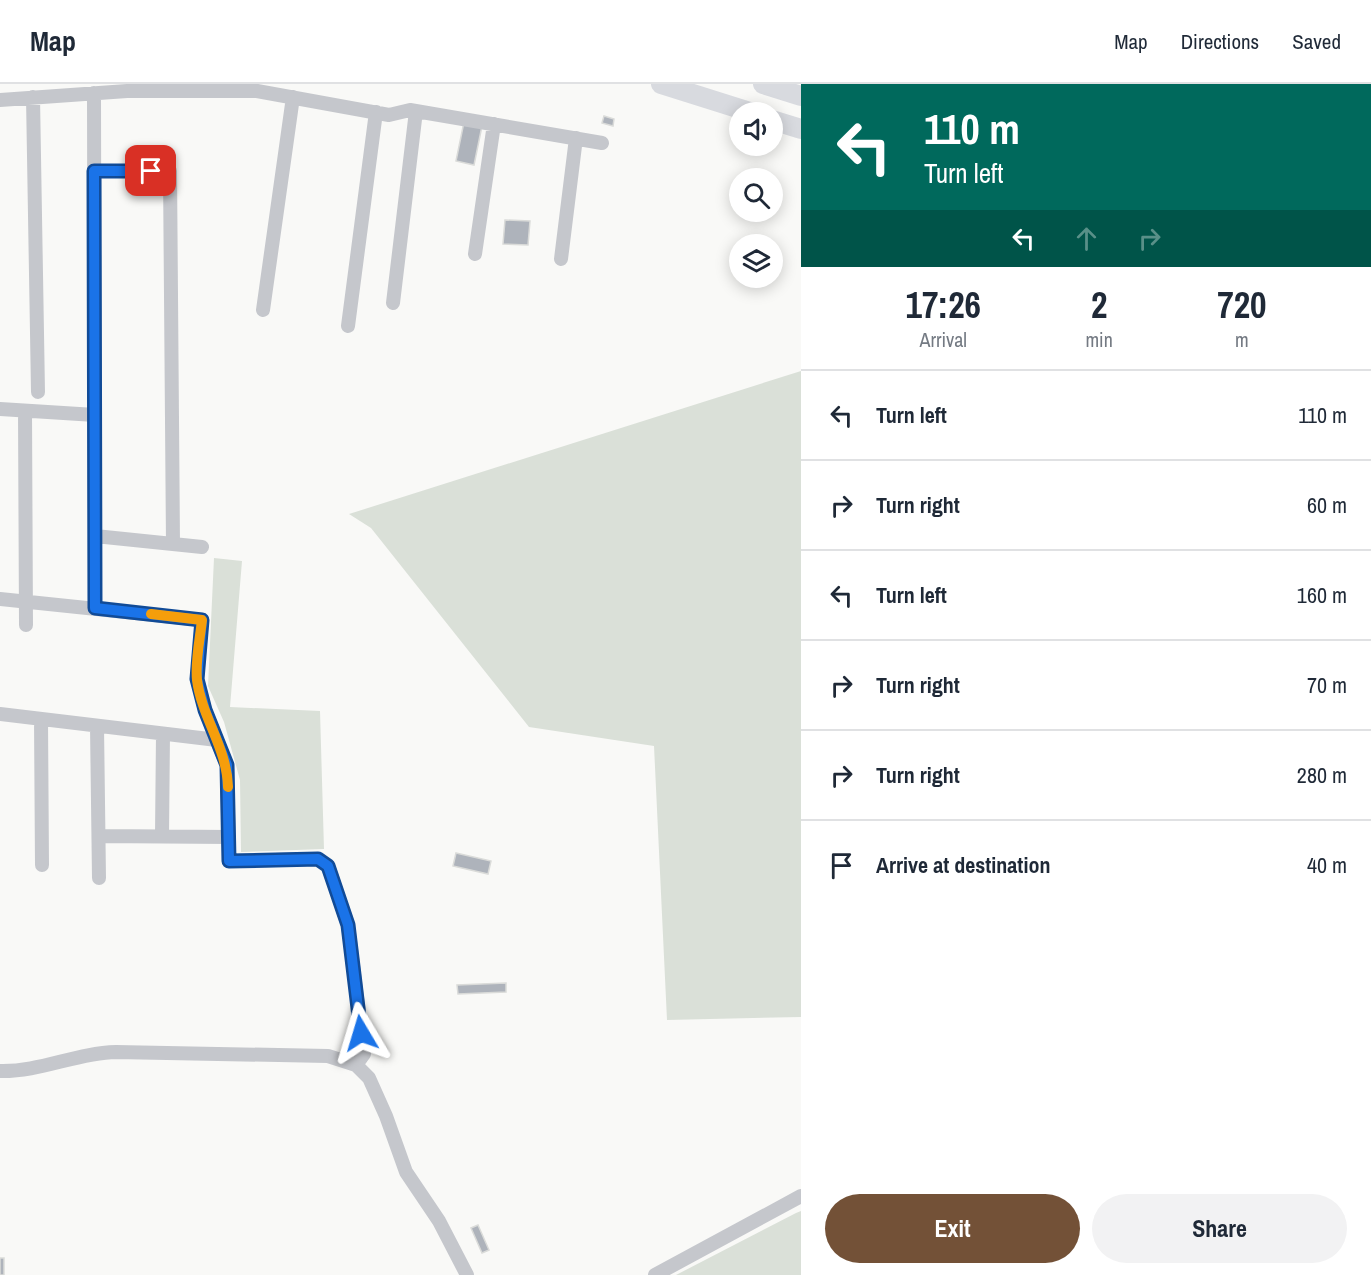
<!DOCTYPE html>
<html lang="en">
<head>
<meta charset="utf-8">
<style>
	:root { --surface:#fff; --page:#f2f2f3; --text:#1f2937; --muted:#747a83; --line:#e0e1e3; --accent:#735137 }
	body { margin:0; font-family:"Archivo Narrow",sans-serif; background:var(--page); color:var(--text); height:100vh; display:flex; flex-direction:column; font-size:22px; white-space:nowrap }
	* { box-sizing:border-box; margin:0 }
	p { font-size:20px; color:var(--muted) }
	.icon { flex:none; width:33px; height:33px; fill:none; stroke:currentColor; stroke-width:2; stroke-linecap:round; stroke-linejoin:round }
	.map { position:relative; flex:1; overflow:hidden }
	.details { display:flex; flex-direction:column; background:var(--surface); width:570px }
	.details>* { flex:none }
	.guide { background:#00695c; color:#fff; overflow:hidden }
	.buttons { position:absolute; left:729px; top:18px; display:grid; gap:12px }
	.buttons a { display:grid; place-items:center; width:54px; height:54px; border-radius:50%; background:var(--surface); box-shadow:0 3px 15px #0003; font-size:30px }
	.pin { position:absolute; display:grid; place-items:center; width:51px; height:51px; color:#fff; margin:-26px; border-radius:12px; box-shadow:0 3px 9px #0006 }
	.me { position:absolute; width:66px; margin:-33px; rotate:353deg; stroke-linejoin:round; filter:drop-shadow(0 0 4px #0008) }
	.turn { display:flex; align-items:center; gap:21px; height:126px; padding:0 24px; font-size:27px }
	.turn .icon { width:78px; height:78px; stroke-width:2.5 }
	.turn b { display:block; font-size:42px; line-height:51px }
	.lanes { display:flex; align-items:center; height:57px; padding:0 24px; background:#0003; justify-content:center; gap:30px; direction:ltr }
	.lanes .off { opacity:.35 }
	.eta { display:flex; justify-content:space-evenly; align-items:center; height:102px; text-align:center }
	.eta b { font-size:36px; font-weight:700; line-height:42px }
	.cta { display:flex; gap:12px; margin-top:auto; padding:12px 24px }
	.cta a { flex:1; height:69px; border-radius:36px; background:var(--accent); color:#fff; font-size:24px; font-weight:700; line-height:69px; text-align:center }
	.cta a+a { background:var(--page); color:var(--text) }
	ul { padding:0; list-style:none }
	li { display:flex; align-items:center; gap:18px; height:90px; padding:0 24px; border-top:2px solid var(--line) }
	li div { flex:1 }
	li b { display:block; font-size:22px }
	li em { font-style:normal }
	header { display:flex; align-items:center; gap:36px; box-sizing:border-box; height:84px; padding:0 30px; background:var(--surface); border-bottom:2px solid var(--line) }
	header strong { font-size:28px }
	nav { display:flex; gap:33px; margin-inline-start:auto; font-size:21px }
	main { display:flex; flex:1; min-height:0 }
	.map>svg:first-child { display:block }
	.green { fill:#dae0d8 }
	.building { fill:#aeb3bb; stroke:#dadbd9; stroke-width:1.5 }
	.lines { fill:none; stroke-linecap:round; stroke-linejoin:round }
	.minor { stroke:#c5c7cc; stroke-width:14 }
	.highway { stroke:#d8dadf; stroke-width:20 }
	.route-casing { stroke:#114b97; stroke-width:15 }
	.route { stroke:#1a73e8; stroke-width:10 }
	.slow { stroke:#f59e0b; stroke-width:10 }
</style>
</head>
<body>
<header>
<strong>Map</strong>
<nav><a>Map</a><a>Directions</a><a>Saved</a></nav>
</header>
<main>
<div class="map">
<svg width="801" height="1191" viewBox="0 0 801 1191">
	<rect width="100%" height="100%" fill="#f9f9f7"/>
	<path class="green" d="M 801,287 L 801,933 L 667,936 L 654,662 L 529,643 L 371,444 L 349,430 Z
		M 214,474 L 242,477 L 230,623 L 320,627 L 324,765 L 241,768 L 240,696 L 224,638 L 208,602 Z
		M 801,1127 L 801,1191 L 676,1191 L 796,1129 Z"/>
	<path class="building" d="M 604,32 L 614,35 L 613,42 L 602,39 Z
		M 464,38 L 482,42 L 474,81 L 456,77 Z
		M 505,136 L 530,137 L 528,161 L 503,160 Z
		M 456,769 L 491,777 L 488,790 L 453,782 Z
		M 506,899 L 506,908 L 458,910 L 457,901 Z
		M 478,1141 L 489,1166 L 482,1169 L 471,1144 Z
		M 0,1174 L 4,1174 L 4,1191 L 0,1191 Z"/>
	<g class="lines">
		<path class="minor" d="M 94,9 L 95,524
			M 33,13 L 38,308
			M 0,16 L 127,7 L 257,7 L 389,31 L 410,26 L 602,59
			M 94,87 L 170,87 L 173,460
			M 475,170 L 494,40
			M 561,175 L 576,54
			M 393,219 L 416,27
			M 263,226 L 293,13
			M 348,242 L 376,28
			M 0,325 L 95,331
			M 25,327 L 26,541
			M 95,452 L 202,463
			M 0,515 L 202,536 L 197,595 L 205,626 L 227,682 L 229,777 L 318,775 L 328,782 L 348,841 L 364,970 L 356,981
			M 0,630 L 217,656
			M 41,635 L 42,781
			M 97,642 L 99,794
			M 99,752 L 229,753
			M 162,752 L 163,650
			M 0,987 C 40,988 76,969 116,968 L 328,972 L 356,981 L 369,994 L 386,1032 L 406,1088 L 439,1137 L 467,1191
			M 655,1191 L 801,1112"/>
		<path class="highway" d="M 661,0 L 750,28
			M 763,0 L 801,12
			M 772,36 L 801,45"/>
	</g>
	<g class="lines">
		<defs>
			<path id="route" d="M 151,87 L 94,87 L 95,524 L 202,536 L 197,595 L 205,626 L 227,681 L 229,777 L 318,775 L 328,782 L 348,841 L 361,949"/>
		</defs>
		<use href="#route" class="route-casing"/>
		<use href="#route" class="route"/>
		<path class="slow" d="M 151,530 L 202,536 C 200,555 195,577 197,596 C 202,634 227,664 228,703"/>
	</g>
</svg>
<div class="buttons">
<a><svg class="icon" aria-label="sound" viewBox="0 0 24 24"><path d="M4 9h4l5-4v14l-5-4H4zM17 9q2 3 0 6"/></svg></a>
<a><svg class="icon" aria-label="search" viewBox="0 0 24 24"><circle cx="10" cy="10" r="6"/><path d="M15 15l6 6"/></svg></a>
<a><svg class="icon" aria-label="layers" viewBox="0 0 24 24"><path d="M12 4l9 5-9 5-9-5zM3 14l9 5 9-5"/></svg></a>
</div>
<div class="pin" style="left:151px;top:87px;background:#d93025"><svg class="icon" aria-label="arrive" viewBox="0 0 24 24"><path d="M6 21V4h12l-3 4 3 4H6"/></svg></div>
<svg class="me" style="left:361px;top:949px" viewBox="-20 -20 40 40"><path d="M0-17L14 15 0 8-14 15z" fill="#1a73e8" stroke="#fff" stroke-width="4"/></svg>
</div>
<section class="details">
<div class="guide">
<div class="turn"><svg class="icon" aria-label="left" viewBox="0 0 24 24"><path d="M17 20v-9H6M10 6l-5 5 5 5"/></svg><div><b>110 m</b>Turn left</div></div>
<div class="lanes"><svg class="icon" aria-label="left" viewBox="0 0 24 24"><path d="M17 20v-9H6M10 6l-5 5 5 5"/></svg><svg class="icon off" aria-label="ahead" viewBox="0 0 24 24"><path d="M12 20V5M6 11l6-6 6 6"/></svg><svg class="icon off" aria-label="right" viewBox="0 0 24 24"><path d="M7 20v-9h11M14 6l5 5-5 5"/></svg></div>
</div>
<div class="eta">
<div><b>17:26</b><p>Arrival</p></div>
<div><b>2</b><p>min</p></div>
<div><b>720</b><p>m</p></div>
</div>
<ul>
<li><svg class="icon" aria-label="left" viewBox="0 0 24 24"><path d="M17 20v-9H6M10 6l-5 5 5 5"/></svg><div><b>Turn left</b></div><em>110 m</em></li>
<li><svg class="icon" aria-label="right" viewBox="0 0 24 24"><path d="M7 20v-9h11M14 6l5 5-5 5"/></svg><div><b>Turn right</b></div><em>60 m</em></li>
<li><svg class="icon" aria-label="left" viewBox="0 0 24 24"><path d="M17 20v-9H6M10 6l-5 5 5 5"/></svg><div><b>Turn left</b></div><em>160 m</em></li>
<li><svg class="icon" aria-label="right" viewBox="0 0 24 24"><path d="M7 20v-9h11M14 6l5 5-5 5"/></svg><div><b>Turn right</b></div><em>70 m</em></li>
<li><svg class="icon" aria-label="right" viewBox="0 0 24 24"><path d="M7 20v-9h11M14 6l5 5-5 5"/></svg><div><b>Turn right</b></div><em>280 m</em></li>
<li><svg class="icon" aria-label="arrive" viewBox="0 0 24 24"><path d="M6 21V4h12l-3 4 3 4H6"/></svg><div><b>Arrive at destination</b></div><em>40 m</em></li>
</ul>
<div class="cta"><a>Exit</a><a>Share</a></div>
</section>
</main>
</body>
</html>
